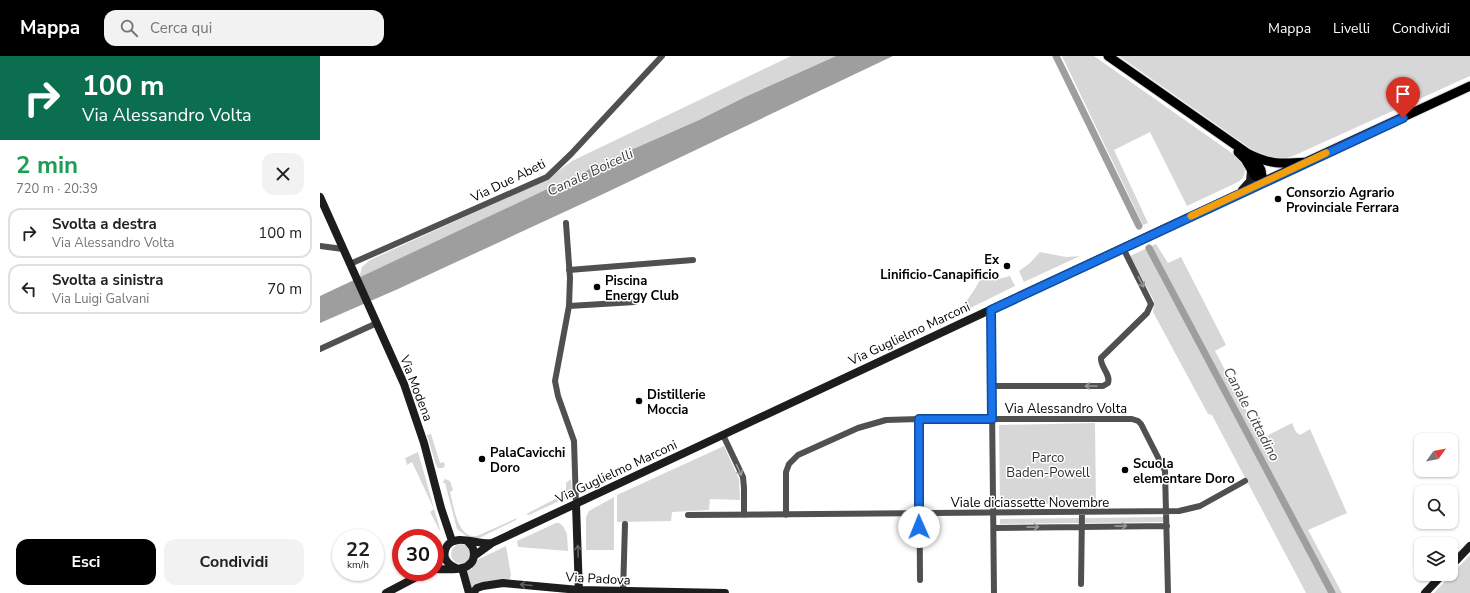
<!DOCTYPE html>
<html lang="it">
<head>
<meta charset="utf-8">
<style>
	:root { --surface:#fff; --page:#f2f2f2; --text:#202124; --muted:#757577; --line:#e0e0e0; --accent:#000 }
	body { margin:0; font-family:"Nunito Sans",sans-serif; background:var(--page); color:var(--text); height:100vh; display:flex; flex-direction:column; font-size:15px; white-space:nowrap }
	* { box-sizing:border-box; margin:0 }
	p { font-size:13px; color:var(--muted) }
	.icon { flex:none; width:22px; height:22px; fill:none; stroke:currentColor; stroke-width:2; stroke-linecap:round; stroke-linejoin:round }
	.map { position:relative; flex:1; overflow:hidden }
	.sheet { display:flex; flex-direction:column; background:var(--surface); width:320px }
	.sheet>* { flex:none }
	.top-card { background:#0b6e4f; color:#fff; overflow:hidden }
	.needle { width:26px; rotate:57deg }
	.fabs { position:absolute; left:1094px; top:377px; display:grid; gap:8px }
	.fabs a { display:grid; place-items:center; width:44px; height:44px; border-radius:8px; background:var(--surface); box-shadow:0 1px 3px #0004; font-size:20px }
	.speed { position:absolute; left:12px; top:473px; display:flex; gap:8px; font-size:20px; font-weight:700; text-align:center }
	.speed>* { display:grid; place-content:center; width:52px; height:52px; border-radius:50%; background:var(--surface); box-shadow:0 1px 3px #0004; line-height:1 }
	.speed small { font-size:10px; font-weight:400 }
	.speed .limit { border:6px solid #d22; background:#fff; color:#111 }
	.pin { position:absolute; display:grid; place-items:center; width:34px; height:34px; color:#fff; margin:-41px -17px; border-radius:50% 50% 50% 0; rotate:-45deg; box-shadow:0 0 4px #0007 }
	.pin .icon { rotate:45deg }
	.me { position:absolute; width:44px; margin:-22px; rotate:359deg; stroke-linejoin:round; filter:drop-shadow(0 0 3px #0008) }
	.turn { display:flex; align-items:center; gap:14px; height:84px; padding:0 16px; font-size:18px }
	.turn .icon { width:52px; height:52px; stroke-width:2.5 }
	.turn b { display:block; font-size:28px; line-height:34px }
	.round { display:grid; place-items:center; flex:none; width:42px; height:42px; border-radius:12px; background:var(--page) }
	.overview { display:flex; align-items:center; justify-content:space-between; height:68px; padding:0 16px }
	h1 { font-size:24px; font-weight:700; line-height:30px; color:#1e9e55 }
	.primary-button { display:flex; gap:8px; margin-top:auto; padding:8px 16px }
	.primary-button a { flex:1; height:46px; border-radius:12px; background:var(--accent); color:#fff; font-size:16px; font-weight:700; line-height:46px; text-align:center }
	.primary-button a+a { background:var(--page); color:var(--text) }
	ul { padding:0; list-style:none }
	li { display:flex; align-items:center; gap:12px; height:50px; margin:0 8px 6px; padding:0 8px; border:2px solid var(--line); border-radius:12px }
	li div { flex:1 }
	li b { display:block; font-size:15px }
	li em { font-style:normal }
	header { display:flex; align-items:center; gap:24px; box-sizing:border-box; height:56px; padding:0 20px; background:var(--accent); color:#fff }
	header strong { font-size:19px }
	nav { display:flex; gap:22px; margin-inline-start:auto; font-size:14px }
	.search { width:280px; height:36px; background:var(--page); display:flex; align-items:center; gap:10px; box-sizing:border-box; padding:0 14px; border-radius:12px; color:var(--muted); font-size:15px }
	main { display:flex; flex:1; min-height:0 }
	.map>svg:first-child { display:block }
	.green { fill:#d7d7d7 }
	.water { fill:#9e9e9e }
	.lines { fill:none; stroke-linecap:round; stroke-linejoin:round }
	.canal { stroke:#9e9e9e; stroke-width:7 }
	.primary-casing { stroke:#dbdbdb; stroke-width:11 }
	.minor { stroke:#505050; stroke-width:6 }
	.secondary { stroke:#1d1d1d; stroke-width:8 }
	.primary { stroke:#000; stroke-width:9 }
	.oneway { stroke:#969696 }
	.oneway2 { stroke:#616161 }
	.route-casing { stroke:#114b97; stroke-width:10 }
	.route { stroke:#1a73e8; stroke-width:7 }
	.slow { stroke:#f59e0b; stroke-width:7 }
	.poi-dot { fill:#000; stroke:#fff; stroke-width:1.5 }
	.labels { text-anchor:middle; stroke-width:3; stroke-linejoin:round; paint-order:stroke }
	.street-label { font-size:13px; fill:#000; stroke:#fff }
	.poi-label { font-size:13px; font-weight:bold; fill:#000; stroke:#fff; text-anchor:start }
	.park-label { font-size:13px; fill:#2e2e2e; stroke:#fff }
	.water-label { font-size:14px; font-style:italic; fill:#3f3f3f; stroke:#fff }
</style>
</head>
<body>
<header>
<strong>Mappa</strong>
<div class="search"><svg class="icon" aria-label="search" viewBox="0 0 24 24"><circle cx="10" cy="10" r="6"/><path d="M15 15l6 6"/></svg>Cerca qui</div>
<nav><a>Mappa</a><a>Livelli</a><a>Condividi</a></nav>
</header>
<main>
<section class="sheet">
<div class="top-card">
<div class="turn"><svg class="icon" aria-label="right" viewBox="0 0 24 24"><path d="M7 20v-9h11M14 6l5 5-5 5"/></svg><div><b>100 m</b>Via Alessandro Volta</div></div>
</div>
<div class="overview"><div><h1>2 min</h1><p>720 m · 20:39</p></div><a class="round"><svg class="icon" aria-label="close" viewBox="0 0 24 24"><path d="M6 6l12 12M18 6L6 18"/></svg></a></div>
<ul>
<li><svg class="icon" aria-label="right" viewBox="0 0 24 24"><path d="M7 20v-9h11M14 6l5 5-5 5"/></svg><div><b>Svolta a destra</b><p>Via Alessandro Volta</p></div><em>100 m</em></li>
<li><svg class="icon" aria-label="left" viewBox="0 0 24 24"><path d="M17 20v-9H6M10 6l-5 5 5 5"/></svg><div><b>Svolta a sinistra</b><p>Via Luigi Galvani</p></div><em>70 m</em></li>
</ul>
<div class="primary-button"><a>Esci</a><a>Condividi</a></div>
</section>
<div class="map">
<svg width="1150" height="537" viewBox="0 0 1150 537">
	<rect width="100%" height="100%" fill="#fff"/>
	<path class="green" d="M 471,0 L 516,0 L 425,41 L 379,64 L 295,101 L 39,222 L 42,211 L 50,204 L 226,124 L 252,105 Z
		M 742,0 L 774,0 L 916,100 C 925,108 929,118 918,126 L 867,150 L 830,76 L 794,94 L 828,167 L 823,169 Z
		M 799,0 L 1150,0 L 1150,20 L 973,100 C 953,106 948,103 930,92 Z
		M 836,188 L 848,207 L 861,201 L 906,289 L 895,295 L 941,383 L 972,367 L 976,376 L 980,379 L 990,373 L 1027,457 L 988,474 L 1022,537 L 986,537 L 892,359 L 888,358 L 833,256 L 834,245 L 810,200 Z
		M 720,196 L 746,201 L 760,200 L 704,226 L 699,215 L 710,207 Z
		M 690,220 L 695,230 L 630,262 C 643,252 652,238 660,224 L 675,224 Z
		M 775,367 L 776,447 L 680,449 L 679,369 Z
		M 111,378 L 120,407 L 124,406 L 125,410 L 123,412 L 118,412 L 116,409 L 107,379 Z
		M 404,390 L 419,423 L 420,444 L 390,443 L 389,454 L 352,456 L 351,465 L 297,466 L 297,439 Z
		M 98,396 L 121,477 L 110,456 L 114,453 L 92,406 L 87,409 L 85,402 Z
		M 125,423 L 130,425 L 133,434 L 130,436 C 134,450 137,483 157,480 L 197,462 L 196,464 L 155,484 L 149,482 L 137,473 L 125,427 L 123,427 L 124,424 Z
		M 251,423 L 252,439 L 209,459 L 206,458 L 241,440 L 246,433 L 246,427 Z
		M 294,441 L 294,494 L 266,494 L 266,461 L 269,455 Z
		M 845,461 L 844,466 L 765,467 L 765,462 Z
		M 759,462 L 759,467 L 680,468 L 680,463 Z
		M 236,467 L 239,467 L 243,470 L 247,478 L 248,495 L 198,491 L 197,485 Z
		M131 498a10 10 0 1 1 20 0a10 10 0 1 1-20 0Z
		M 186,490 L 191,519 L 190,523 C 175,530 167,519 152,534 L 147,515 L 152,513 L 151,507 Z
		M 1150,499 L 1150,537 L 1114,537 Z"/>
	<path class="water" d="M 516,0 L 573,0 L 281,139 L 78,233 L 0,267 L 0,240 L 295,101 L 379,64 L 425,41 Z"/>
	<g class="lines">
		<path class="canal" d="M 736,0 L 819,170
			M 829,192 L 1012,537"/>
		<defs>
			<path id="primary" d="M 788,0 L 927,97 C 950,109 962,108 987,106
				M 918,96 L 925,103 L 935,120 L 943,126
				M 933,100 L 941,114 L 943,126
				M 943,126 L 1150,30"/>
		</defs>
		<use href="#primary" class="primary-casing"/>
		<path class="minor" d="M 246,167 L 250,222 L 249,250 L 235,325 L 238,340 L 254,385 L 256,448
			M 0,190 L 23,193
			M 30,208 L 227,121 L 251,98 L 342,0
			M 249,214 L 373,204
			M 249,250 L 315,246
			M 671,254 L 674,537
			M 0,293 L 57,267
			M 672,330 L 783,330 L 788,327 C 791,318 780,311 781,302 L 827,257 L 831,248 L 803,192
			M 599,363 L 600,524
			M 403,379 L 423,421 L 424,432 L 424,459
			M 368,459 L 859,455 L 880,450 L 925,425
			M 466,459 L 466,416 L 469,408 L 478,399 L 538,372 L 566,364 L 599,363 L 812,363 L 818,365 L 821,368 L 845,415 L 848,537
			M 674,472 L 847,470
			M 761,528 L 762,457
			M 303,537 L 305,468"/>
		<path class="secondary" d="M 922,134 L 930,125 L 931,115
			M 0,141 L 84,328 L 104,387 L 121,452 L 132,485
			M 256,448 L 259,537
			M 154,500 L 172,487
			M 1131,510 L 1150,490
			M 136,512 C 131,510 127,507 125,502 C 124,498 125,493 127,490 C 136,477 158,489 172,487 L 943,126
			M 142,512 L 149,537
			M 115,513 C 128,513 154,517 154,498 C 154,492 151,488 147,485
			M 66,537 L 106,516
			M 153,537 L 157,532 L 163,530 L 183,527 L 259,534 L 405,537
			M 1105,537 L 1123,518"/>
		<use href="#primary" class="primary"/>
	</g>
	<defs><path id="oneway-shaft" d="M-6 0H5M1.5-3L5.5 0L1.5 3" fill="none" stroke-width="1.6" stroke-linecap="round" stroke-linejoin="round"/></defs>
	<g class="oneway">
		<use href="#oneway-shaft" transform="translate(821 226) rotate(62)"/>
		<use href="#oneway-shaft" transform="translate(771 330) rotate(180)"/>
		<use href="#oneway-shaft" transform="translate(419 414) rotate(65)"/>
		<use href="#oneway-shaft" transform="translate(801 470) rotate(-1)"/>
		<use href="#oneway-shaft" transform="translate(713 471) rotate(-1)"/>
	</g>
	<g class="oneway2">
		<use href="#oneway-shaft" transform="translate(258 495) rotate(-92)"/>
		<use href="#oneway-shaft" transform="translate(206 529) rotate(-175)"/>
	</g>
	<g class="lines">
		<defs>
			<path id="route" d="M 599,471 L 599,363 L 672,363 L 671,254 L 1083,62"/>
		</defs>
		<use href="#route" class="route-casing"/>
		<use href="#route" class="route"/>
		<path class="slow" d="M 871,160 L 1006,97"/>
	</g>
	<g class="poi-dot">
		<circle cx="958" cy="143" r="4"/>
		<circle cx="687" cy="210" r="4"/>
		<circle cx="277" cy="231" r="4"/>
		<circle cx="319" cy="345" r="4"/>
		<circle cx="162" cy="403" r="4"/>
		<circle cx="805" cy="414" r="4"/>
	</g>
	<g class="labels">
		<g class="street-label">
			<text transform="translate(188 124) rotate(-26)" y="5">Via Due Abeti</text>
			<text transform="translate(589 277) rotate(-25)" y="5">Via Guglielmo Marconi</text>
			<text transform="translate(97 332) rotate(69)" y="5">Via Modena</text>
			<text x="746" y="357">Via Alessandro Volta</text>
			<text transform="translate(296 415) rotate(-25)" y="5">Via Guglielmo Marconi</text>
			<text x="710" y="451">Viale diciassette Novembre</text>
			<text transform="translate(278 522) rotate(3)" y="5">Via Padova</text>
		</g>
		<g class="poi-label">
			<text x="966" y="141">Consorzio Agrario<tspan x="966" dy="15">Provinciale Ferrara</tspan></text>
			<text x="679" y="208" text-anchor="end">Ex<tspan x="679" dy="15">Linificio-Canapificio</tspan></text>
			<text x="285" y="229">Piscina<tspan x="285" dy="15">Energy Club</tspan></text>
			<text x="327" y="343">Distillerie<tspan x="327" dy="15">Moccia</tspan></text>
			<text x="170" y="401">PalaCavicchi<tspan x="170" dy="15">Doro</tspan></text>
			<text x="813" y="412">Scuola<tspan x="813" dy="15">elementare Doro</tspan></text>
		</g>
		<g class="park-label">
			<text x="728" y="406">Parco<tspan x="728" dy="15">Baden-Powell</tspan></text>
		</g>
		<g class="water-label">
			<text transform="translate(270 116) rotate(-25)" y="5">Canale Boicelli</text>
			<text transform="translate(932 358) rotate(62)" y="5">Canale Cittadino</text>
		</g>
	</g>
</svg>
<div class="fabs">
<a><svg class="needle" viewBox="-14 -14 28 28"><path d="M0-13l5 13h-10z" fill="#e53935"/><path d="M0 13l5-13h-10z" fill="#757577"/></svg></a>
<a><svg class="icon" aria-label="search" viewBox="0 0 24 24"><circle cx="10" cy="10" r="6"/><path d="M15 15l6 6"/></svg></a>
<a><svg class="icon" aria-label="layers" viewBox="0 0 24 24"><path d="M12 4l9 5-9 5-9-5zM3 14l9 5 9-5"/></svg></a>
</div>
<div class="speed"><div>22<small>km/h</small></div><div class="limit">30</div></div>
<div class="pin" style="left:1083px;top:62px;background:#d93025"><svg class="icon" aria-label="arrive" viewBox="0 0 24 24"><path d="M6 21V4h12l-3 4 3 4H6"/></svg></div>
<svg class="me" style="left:599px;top:471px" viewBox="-20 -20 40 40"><circle r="19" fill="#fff"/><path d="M0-13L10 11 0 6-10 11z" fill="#1a73e8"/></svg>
</div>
</main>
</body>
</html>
